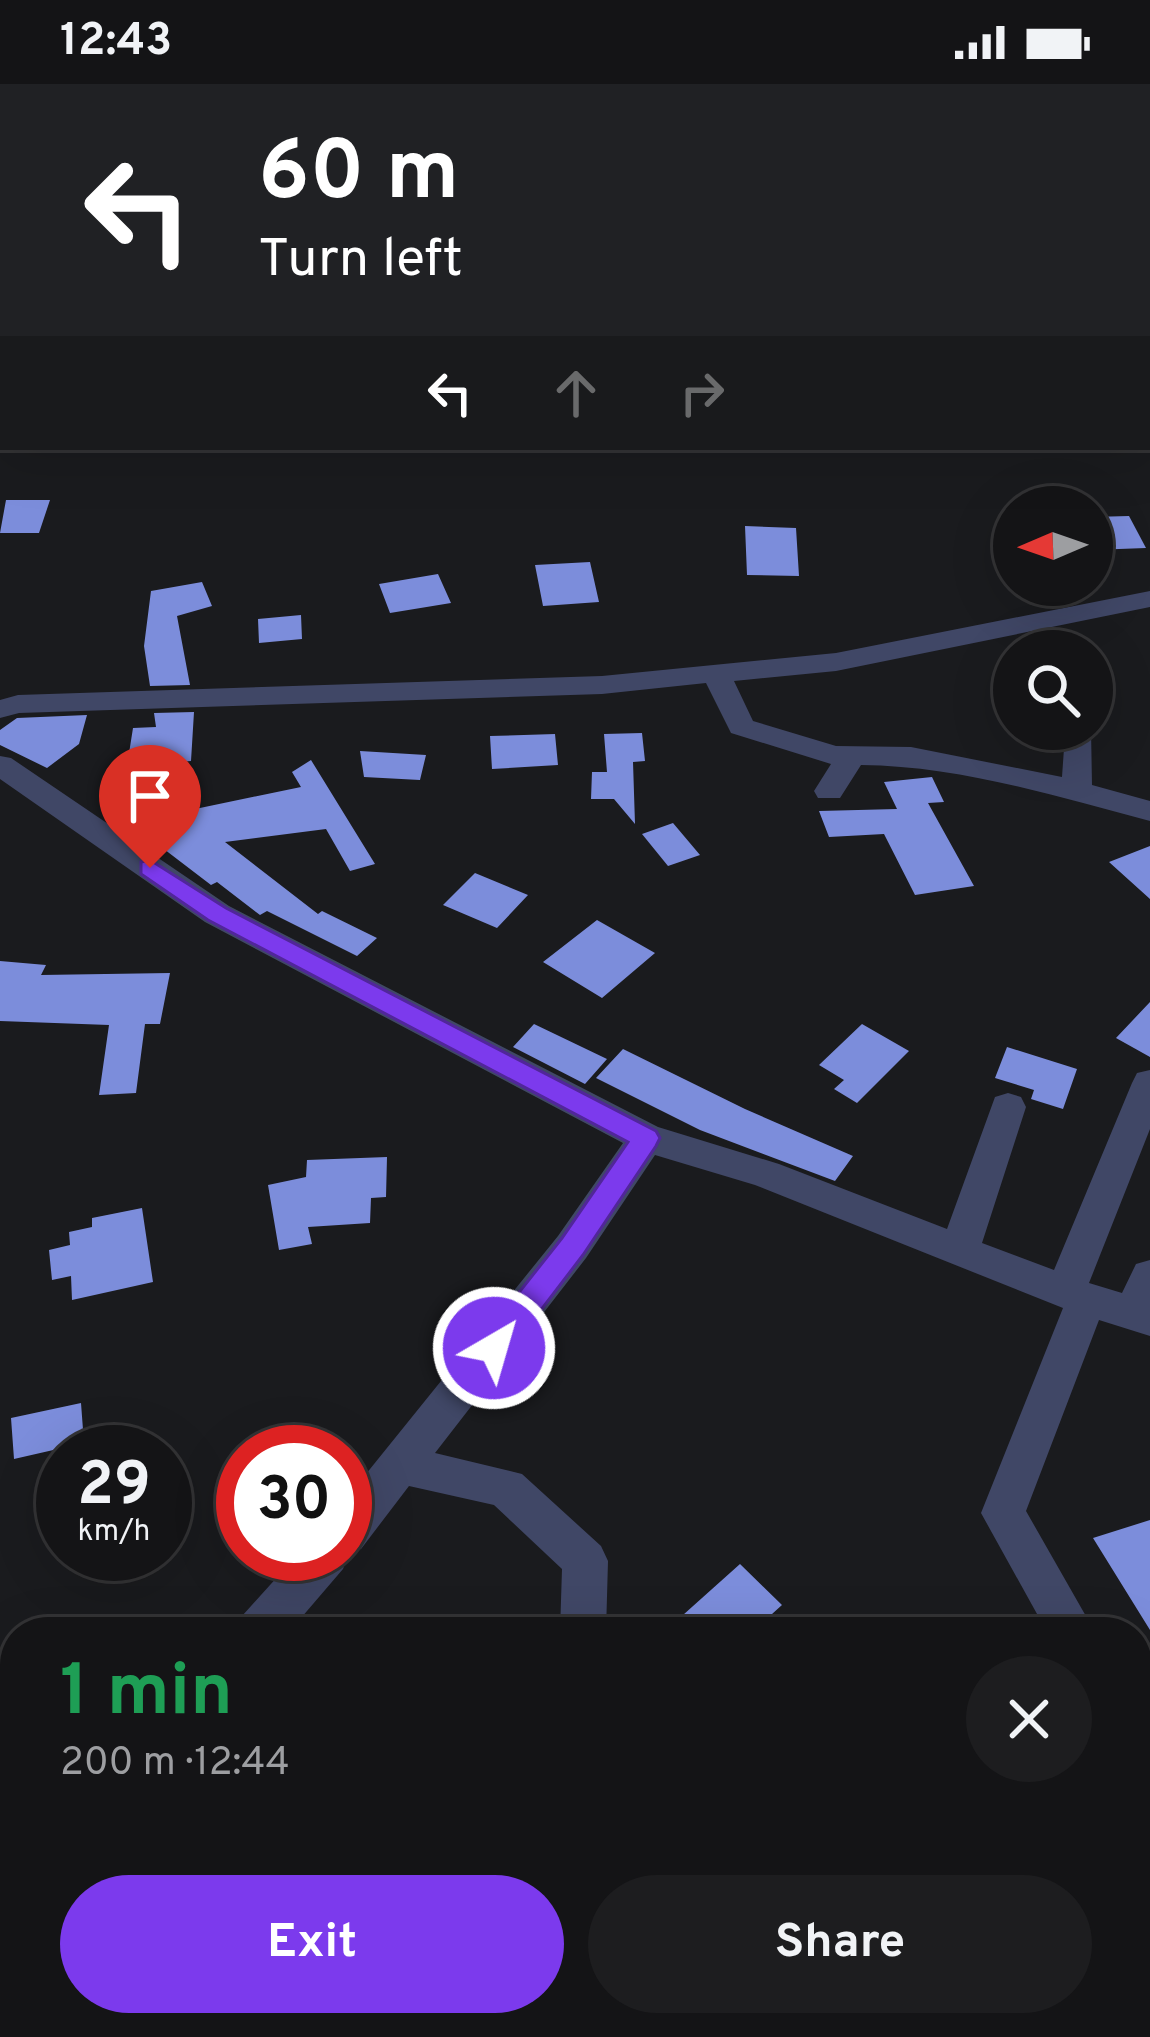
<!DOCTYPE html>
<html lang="en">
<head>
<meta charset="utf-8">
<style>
	:root { --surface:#141416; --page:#1d1d1f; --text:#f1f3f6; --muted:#9d9ea1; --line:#333335; --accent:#7c3aed }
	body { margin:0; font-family:Overpass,sans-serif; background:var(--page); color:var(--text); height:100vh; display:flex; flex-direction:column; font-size:45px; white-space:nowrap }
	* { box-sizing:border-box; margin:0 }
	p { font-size:39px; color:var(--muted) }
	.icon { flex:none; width:66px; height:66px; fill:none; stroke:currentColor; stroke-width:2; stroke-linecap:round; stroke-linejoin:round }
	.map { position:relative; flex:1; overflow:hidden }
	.drawer { position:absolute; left:0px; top:1533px; width:1152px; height:420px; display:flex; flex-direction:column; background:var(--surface); border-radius:48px 48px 0 0; box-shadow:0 12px 48px #0002,0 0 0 3px var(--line) }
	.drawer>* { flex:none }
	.top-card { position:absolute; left:0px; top:0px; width:1152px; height:366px; box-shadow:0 12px 48px #0002,0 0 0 3px var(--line); background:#202124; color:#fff; overflow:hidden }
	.needle { width:78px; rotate:268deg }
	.controls { position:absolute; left:993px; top:402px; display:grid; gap:24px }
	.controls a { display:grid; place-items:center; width:120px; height:120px; border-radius:50%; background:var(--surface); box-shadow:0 12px 48px #0002,0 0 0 3px var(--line); font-size:60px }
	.speed { position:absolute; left:36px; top:1341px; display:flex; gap:24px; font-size:60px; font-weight:700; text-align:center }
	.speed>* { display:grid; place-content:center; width:156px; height:156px; border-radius:50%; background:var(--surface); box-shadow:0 12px 48px #0002,0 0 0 3px var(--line); line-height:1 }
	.speed small { font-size:30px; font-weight:400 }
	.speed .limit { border:18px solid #d22; background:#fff; color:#111 }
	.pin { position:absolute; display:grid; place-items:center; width:102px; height:102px; color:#fff; margin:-123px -51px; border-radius:50% 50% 50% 0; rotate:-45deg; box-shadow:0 0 12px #0007 }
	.pin .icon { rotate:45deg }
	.me { position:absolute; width:132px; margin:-66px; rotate:38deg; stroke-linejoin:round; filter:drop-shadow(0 0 9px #0008) }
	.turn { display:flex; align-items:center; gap:42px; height:252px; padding:0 60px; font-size:54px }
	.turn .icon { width:156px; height:156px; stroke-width:2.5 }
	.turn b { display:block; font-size:84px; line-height:102px }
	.lanes { display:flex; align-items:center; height:114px; padding:0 60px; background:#0003; justify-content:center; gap:60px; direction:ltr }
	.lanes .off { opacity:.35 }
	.round { display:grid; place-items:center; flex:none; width:126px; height:126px; border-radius:63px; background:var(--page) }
	.headline { display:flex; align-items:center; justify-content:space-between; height:204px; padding:0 60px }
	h1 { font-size:72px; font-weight:700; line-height:90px; color:#1e9e55 }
	.action { display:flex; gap:24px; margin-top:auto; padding:24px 60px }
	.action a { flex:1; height:138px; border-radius:72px; background:var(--accent); color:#fff; font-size:48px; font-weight:700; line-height:138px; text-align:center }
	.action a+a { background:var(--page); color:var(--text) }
	.status { display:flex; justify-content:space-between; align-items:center; height:84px; padding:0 60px; background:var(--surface); direction:ltr }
	.status svg { height:33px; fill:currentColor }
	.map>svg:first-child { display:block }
	.building { fill:#7c8ddb }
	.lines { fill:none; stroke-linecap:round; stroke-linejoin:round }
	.minor { fill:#404766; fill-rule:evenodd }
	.route { fill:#7c3aed; stroke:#51269a; stroke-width:3 }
</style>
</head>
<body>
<div class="status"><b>12:43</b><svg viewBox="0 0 49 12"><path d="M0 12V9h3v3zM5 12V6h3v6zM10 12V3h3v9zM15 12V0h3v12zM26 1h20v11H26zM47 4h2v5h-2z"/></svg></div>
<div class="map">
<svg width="1150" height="1953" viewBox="0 0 1150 1953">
	<rect width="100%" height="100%" fill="#1a1b1e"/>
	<path class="building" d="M 6,416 L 50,416 L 39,449 L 0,449 Z
		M 1129,432 L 1146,464 L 1092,466 L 1092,433 Z
		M 745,442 L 796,444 L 799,492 L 747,491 Z
		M 590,478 L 599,518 L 543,522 L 535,481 Z
		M 438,490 L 451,519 L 390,529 L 379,500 Z
		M 202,498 L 212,522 L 177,532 L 190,601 L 150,602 L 144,562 L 151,507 Z
		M 301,531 L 302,555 L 259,559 L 258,535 Z
		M 194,628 L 191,677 L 127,682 L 133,644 L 156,643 L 154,629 Z
		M 87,631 L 79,660 L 47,684 L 0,661 L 0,646 L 17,634 Z
		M 642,649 L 645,677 L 633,678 L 635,740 L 614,715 L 591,715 L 592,688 L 607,688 L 604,650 Z
		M 555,650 L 558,681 L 492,685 L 490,652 Z
		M 360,667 L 426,671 L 420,696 L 364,693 Z
		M 311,676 L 375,780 L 350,787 L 326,745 L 225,758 L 318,830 L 322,827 L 377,854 L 357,872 L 267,827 L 260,831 L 217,798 L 211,801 L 122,733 L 126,689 L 176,729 L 301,703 L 292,688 Z
		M 932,693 L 944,718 L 928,719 L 974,802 L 915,811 L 884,750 L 829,753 L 819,727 L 897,725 L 884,698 Z
		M 673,739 L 700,771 L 668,782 L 642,750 Z
		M 1150,762 L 1150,815 L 1109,778 Z
		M 475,789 L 528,811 L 497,844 L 443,821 Z
		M 597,836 L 655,869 L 602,914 L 543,878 Z
		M 0,877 L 46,881 L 41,891 L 170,889 L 160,940 L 145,940 L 136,1009 L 99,1011 L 109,941 L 0,937 Z
		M 1150,918 L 1150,973 L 1116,954 Z
		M 534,940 L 607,975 L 585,1000 L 513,963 Z
		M 862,940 L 909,967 L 857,1019 L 834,1005 L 844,996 L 819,981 Z
		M 1007,963 L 1077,985 L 1063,1025 L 1031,1015 L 1034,1006 L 995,994 Z
		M 623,965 L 745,1025 L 853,1072 L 835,1097 L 700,1046 L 596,994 Z
		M 387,1073 L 386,1113 L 371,1114 L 370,1139 L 308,1143 L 312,1160 L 279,1166 L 268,1101 L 306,1093 L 307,1076 Z
		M 142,1124 L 153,1198 L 72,1216 L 71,1192 L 52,1196 L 49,1166 L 70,1161 L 69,1148 L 92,1143 L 92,1134 Z
		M 81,1319 L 84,1359 L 14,1375 L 11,1334 Z
		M 1150,1436 L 1150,1546 L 1093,1454 Z
		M 740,1480 L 782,1521 L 752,1548 L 664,1548 Z"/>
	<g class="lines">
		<path class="minor" d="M 43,0 L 62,0 L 41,3 Z
			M 1149,37 L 1150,37 L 1150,47 L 1149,47 Z
			M 3,67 L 3,85 L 0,86 L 0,68 Z
			M 0,249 L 3,249 L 3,263 L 0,263 Z
			M 0,312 L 3,312 L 3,326 L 0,326 Z
			M 1150,507 L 1150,523 L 836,587 L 734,597 L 753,637 L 836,662 L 911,663 L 1062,693 L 1065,650 L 1069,645 L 1091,645 L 1092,701 L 1150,717 L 1150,737 C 1055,712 960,682 861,681 L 840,714 L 818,714 L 814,707 L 831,680 L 731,649 L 706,599 L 602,610 L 19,629 L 0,634 L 0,616 L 18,611 L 602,592 L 836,569 Z
			M 0,672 L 11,674 L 229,822 L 658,1043 L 779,1080 L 947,1145 L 995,1013 L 1008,1009 L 1021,1013 L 1026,1023 L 982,1159 L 1054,1186 L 1132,999 L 1137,989 L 1150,986 L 1150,1045 L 1089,1199 L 1122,1209 L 1136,1180 L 1150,1176 L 1150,1252 L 1099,1236 L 1026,1427 L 1095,1548 L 1047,1548 L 981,1429 L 1063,1224 L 755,1101 L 655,1071 L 586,1174 L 435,1369 L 522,1390 L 601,1462 L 608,1477 L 606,1548 L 560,1548 L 562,1485 L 494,1421 L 409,1402 L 361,1465 L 349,1469 L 343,1485 L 289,1548 L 236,1548 L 242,1532 L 298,1470 L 345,1470 L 345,1416 L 558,1152 L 623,1059 L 205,838 L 0,695 Z
			M 0,1619 L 15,1619 L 15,1667 L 0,1667 Z
			M 1137,1629 L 1150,1634 L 1150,1689 L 1137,1684 Z
			M 15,1919 L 15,1938 L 61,1938 L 61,1953 L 7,1953 Z"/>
	</g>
	<path class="route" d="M 150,776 L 226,824 L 656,1047 L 660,1054 L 656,1062 L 583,1171 L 505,1273 L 494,1277 L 483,1273 L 478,1264 L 483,1254 L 562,1154 L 628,1058 L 208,836 L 141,790 L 141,778 Z"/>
</svg>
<div class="controls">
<a><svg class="needle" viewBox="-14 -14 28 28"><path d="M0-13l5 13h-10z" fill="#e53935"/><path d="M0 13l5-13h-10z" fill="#9d9ea1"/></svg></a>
<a><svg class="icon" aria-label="search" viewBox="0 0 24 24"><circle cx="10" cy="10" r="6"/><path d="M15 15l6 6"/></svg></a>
</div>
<div class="speed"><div>29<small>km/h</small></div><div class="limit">30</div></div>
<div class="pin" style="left:150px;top:784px;background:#d93025"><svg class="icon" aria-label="arrive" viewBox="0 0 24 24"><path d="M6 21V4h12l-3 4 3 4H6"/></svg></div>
<svg class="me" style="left:494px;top:1264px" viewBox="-20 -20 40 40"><circle r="17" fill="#7c3aed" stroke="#fff" stroke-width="3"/><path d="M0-11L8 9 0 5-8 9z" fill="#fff"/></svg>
<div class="top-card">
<div class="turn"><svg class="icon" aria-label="left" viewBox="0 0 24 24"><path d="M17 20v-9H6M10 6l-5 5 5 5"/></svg><div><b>60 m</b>Turn left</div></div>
<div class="lanes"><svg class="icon" aria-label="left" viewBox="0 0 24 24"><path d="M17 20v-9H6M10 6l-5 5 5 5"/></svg><svg class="icon off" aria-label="ahead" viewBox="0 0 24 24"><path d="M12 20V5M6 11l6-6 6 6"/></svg><svg class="icon off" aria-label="right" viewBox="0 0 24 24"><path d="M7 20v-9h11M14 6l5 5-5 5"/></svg></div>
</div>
<section class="drawer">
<div class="headline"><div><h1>1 min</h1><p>200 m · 12:44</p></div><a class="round"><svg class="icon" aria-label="close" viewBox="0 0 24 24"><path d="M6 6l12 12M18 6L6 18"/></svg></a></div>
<div class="action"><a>Exit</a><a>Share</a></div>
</section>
</div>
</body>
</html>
